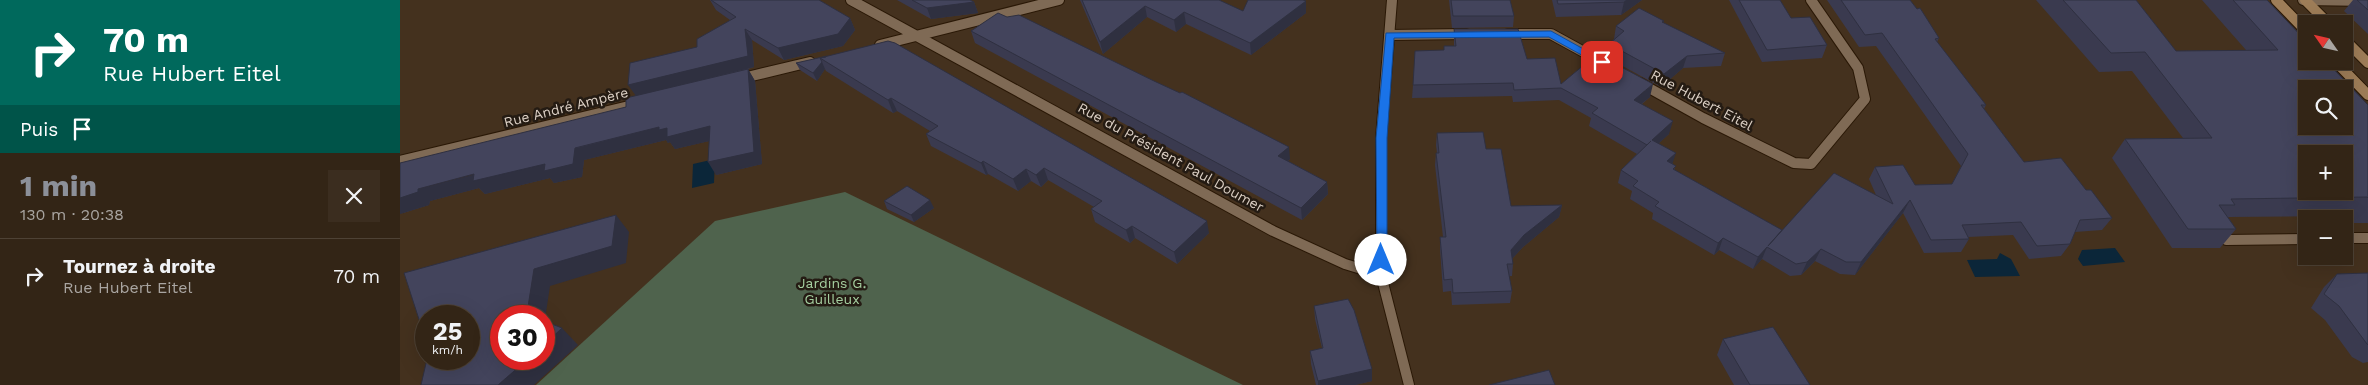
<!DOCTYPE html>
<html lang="fr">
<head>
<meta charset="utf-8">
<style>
	:root { --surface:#332516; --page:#3b2d1f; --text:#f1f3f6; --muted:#a9a5a1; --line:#4e4235; --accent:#8c9099 }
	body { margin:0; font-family:"Work Sans",sans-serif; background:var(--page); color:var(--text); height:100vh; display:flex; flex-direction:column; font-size:19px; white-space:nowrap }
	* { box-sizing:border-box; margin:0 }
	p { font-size:16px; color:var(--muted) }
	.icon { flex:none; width:28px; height:28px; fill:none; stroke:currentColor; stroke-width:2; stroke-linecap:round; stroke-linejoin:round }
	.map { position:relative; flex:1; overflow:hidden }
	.sheet { display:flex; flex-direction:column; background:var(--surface); width:400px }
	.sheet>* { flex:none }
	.banner { background:#00695c; color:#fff; overflow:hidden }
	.needle { width:32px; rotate:304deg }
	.tools { position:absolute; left:1898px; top:15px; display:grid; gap:10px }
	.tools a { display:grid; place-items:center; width:55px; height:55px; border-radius:0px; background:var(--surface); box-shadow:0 5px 20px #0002,0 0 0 1px var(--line); font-size:25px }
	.speed { position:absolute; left:15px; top:305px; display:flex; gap:10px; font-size:25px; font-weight:700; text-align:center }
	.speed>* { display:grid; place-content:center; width:65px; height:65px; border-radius:50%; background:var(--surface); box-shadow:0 5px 20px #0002,0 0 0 1px var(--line); line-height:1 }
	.speed small { font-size:12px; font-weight:400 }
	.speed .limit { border:8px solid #d22; background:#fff; color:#111 }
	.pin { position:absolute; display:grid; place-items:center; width:42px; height:42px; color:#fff; margin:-21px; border-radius:10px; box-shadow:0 2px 8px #0006 }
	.me { position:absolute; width:55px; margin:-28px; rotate:0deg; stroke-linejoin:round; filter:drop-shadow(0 0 4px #0008) }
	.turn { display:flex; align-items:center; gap:18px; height:105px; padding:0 20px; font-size:22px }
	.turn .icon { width:65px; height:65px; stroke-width:2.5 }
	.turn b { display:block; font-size:35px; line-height:42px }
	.then { display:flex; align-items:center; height:48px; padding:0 20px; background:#0003; gap:10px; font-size:19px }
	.round { display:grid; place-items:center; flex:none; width:52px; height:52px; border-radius:0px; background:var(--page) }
	.headline { display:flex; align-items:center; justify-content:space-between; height:85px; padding:0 20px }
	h1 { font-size:30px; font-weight:700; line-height:38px; color:var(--accent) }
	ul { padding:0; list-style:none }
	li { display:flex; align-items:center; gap:15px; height:75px; padding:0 20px; border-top:1px solid var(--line) }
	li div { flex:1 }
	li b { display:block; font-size:19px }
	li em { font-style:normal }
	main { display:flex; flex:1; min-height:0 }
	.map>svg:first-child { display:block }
	.green { fill:#4f634d }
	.water { fill:#0b2639 }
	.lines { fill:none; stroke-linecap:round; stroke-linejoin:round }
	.service-casing { stroke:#2a1806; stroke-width:12 }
	.minor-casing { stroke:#2a1806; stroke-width:12 }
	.secondary-casing { stroke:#2a1806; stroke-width:12 }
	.service { stroke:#7f6a55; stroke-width:10 }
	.minor { stroke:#7f6a55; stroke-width:10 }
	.secondary { stroke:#9e7d58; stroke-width:10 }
	.wall { fill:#3a3a4f }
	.shaded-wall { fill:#2f3040 }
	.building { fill:#43445c; stroke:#2f3040; fill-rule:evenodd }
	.route { fill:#1a73e8; stroke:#114b97 }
	.labels { text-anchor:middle; stroke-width:5; stroke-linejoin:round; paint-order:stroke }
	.street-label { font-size:14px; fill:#dbcfc4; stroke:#241b13 }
	.park-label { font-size:14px; fill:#a5cfa0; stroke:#241b13 }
</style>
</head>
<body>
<main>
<section class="sheet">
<div class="banner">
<div class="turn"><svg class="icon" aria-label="right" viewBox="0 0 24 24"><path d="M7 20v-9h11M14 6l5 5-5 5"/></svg><div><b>70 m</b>Rue Hubert Eitel</div></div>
<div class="then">Puis<svg class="icon" aria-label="arrive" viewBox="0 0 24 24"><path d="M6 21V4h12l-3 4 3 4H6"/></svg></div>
</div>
<div class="headline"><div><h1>1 min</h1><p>130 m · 20:38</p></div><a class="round"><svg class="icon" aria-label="close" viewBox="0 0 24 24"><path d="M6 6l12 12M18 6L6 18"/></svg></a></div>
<ul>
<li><svg class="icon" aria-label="right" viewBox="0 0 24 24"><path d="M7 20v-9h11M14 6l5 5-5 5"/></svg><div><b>Tournez à droite</b><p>Rue Hubert Eitel</p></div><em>70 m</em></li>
</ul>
</section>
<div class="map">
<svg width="1968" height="385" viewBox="0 0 1968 385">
	<rect width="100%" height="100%" fill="#44311e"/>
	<path class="green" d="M 445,192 L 843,385 L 136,385 L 315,221 Z"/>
	<path class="water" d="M 315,159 L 314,183 L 292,188 L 293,164 Z
		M 1715,248 L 1725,262 L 1683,266 L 1678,259 L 1682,250 Z
		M 1600,253 L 1611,259 L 1620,276 L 1575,277 L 1567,260 L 1597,259 Z"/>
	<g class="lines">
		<defs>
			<path id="service" d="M 1944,238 L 1968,238
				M 1826,240 L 1906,239"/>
			<path id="minor" d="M 451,0 L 873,231 L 945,264 L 981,275
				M 992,0 L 981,138 L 981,275 L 1009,385
				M 1903,0 L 1968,1
				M 1108,34 L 1151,34 L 1204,63
				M 989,35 L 1066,34
				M 480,45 L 659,0
				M 339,79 L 410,62
				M 1240,83 L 1303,118 L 1394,163 L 1411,164 L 1465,99 L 1458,68 L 1411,0
				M 0,161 L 237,104"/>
			<path id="secondary" d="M 1876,0 L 1906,31
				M 1905,0 L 1929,24
				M 1944,39 L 1968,63
				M 1935,61 L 1968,95"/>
		</defs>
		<use href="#service" class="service-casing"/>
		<use href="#minor" class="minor-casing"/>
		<use href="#secondary" class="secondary-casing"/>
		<use href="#service" class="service"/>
		<use href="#minor" class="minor"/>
		<use href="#secondary" class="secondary"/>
	</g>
	<path class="wall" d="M 310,0 L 419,0 L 450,18 L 455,30 L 443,46 L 384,60 L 352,40 L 354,67 L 348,69 L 355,81 L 362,164 L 316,175 L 309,141 L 275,149 L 270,142 L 268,143 L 266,140 L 184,160 L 182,177 L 154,183 L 150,178 L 85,194 L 79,188 L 30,201 L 29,205 L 0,214 L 226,107 L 236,96 L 330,20 L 316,10 Z
		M 497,0 L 570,0 L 574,2 L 578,13 L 531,19 Z
		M 680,0 L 819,0 L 843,11 L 905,1 L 906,13 L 851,55 L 786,24 L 776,32 L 747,17 L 703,54 Z
		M 1049,0 L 1110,0 L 1114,16 L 1113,27 L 1052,28 Z
		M 1152,0 L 1242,0 L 1221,15 L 1156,17 Z
		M 1329,0 L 1380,0 L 1391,18 L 1427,45 L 1422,58 L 1362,62 Z
		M 1427,0 L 1510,0 L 1539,38 L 1537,42 L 1586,105 L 1584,109 L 1624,162 L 1686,190 L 1712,218 L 1702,230 L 1675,232 L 1670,244 L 1661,256 L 1629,259 L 1613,235 L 1568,237 L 1569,239 L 1561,252 L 1524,253 L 1503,213 L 1455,275 L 1440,274 L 1415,261 L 1401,275 L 1390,276 L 1362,259 L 1353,269 L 1319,250 L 1314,255 L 1252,219 L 1253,213 L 1230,199 L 1232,191 L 1218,183 L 1221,170 L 1237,154 L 1189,126 L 1191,118 L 1159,100 L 1113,102 L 1112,96 L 1012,98 L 1013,85 L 1044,50 L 1054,46 L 1054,29 L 1127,59 L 1161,84 L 1250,97 L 1242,104 L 1269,134 L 1259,143 L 1273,164 L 1275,170 L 1382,230 L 1476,195 L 1469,179 L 1475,167 L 1515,185 L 1552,184 L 1561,166 L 1476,46 L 1459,47 Z
		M 1636,0 L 1736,0 L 1776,51 L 1846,50 L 1802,0 L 1867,0 L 1968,105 L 1968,223 L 1954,223 L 1948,216 L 1828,217 L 1836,229 L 1820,248 L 1772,248 L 1712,158 L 1725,139 L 1783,138 L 1732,71 L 1699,72 Z
		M 1953,0 L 1968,0 L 1968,34 L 1944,11 Z
		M 607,17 L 890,159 L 888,161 L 927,182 L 928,194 L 902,220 L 575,43 L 571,31 Z
		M 1264,23 L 1325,53 L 1321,66 L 1283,68 L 1261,87 L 1206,57 L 1209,44 L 1214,39 L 1216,26 Z
		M 427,57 L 809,233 L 777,264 L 735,238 L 730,243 L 695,222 L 691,209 L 694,207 L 648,180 L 641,187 L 631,181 L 618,191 L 588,174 L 586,175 L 531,146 L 526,134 L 530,131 L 497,111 L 493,113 L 426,71 L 425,69 L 417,81 L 400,70 L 396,63 Z
		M 1037,133 L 1086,149 L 1111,206 L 1162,205 L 1159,217 L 1123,247 L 1112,259 L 1113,264 L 1112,276 L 1109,276 L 1112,291 L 1110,303 L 1052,305 L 1051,291 L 1043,292 L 1040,249 L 1040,237 L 1043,237 L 1035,165 L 1036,153 L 1037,153 L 1036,145 Z
		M 484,201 L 534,208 L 514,222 L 487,209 Z
		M 1968,273 L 1968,362 L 1963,363 L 1952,357 L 1925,320 L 1911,308 L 1924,287 L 1937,274 Z
		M 914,306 L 972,381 L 955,385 L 916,385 L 911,364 L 910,351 L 922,348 L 915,319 Z
		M 1323,339 L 1410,385 L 1334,385 L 1317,355 Z"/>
	<path class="shaded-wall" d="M 1227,0 L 1242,0 L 1221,15 L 1224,2 Z
		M 906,1 L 906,13 L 851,55 L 850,43 Z
		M 574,2 L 578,13 L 531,19 L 527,8 Z
		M 745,6 L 747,17 L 703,54 L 700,42 Z
		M 784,12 L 786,24 L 776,32 L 774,20 Z
		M 450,18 L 455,30 L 443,46 L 384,60 L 378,48 Z
		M 345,29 L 352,40 L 354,67 L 236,96 L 228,85 Z
		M 1287,56 L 1283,68 L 1261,87 L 1264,74 Z
		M 422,62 L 425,69 L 417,81 L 413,73 Z
		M 348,69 L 355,81 L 362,164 L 316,175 L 308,162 Z
		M 1253,84 L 1250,97 L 1231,112 L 1234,100 Z
		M 491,98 L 497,111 L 493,113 L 488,100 Z
		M 1273,121 L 1269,134 L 1249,152 L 1252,140 Z
		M 310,126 L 318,139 L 275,149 L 270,142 L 268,143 L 266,140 L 184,160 L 182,177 L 154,183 L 150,178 L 85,194 L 79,188 L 30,201 L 29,205 L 0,214 L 0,198 L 18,189 L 259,127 L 267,128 Z
		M 889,147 L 890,159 L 879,169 L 878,156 Z
		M 1276,153 L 1272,165 L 1267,161 Z
		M 583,161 L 588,174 L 586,175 L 581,163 Z
		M 644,168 L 648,180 L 641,187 L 636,175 Z
		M 626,169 L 631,181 L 618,191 L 613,179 Z
		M 927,182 L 928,194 L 902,220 L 901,208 Z
		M 530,200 L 534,208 L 514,222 L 511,215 Z
		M 1510,200 L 1503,213 L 1455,275 L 1461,262 Z
		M 1162,205 L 1159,217 L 1123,247 L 1109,262 L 1111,250 L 1124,235 Z
		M 216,215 L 229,232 L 226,263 L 150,286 L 144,326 L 144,316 L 129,316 L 127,313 L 134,269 Z
		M 807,221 L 809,233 L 777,264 L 774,252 Z
		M 732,226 L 735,238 L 730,243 L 726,230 Z
		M 1323,238 L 1319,250 L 1314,255 L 1318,243 Z
		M 1367,247 L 1362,259 L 1353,269 L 1358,257 Z
		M 1421,249 L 1415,261 L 1401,275 L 1407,262 Z
		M 162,328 L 178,345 L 134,385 L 98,385 L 128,359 L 144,359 L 144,345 Z
		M 972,369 L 972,381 L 955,385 L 918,385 L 918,381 Z"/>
	<path class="building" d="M 311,0 L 419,0 L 450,18 L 438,34 L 378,48 L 345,29 L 348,56 L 228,85 L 230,63 L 297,47 L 297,39 L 336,17 Z
		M 512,0 L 570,0 L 574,2 L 527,8 Z
		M 682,0 L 819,0 L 843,11 L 848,0 L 903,0 L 906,1 L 850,43 L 784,12 L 774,20 L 745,6 L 700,42 Z
		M 1051,0 L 1110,0 L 1114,16 L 1053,16 Z
		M 1157,0 L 1227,0 L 1224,2 L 1158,4 Z
		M 1339,0 L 1380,0 L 1391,18 L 1410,17 L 1427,45 L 1367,50 Z
		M 1441,0 L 1510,0 L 1517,9 L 1520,8 L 1539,38 L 1535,39 L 1586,105 L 1581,105 L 1624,162 L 1661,158 L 1686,190 L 1691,190 L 1712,218 L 1680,220 L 1670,244 L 1637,246 L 1621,222 L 1562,225 L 1569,239 L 1531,240 L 1510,200 L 1461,262 L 1446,262 L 1421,249 L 1407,262 L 1396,264 L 1367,247 L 1358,257 L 1323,238 L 1318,243 L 1255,206 L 1259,202 L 1233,186 L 1238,181 L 1221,170 L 1251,141 L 1247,145 L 1192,113 L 1198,108 L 1161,88 L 1114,90 L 1113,83 L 1013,85 L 1015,51 L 1044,50 L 1044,46 L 1056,46 L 1054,29 L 1118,29 L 1127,59 L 1155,58 L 1161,84 L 1197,54 L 1253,84 L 1234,100 L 1273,121 L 1252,140 L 1276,153 L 1267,161 L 1276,166 L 1273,169 L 1382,230 L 1368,246 L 1434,173 L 1493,204 L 1475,167 L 1503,165 L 1515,185 L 1552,184 L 1568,154 L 1482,33 L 1465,35 Z
		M 1663,0 L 1736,0 L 1776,51 L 1878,50 L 1833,0 L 1867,0 L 1906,41 L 1906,61 L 1926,61 L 1968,105 L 1968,198 L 1967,197 L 1831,199 L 1835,205 L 1819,205 L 1836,229 L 1788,229 L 1725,139 L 1812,138 L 1745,52 L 1711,53 ZM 1906,89 L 1944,89 L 1944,126 L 1906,126 ZM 1906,154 L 1944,154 L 1944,191 L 1906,191 Z
		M 1957,0 L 1968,0 L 1968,10 Z
		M 1239,8 L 1264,21 L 1262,22 L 1325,53 L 1287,56 L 1264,74 L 1209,44 L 1224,31 L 1216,26 Z
		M 598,13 L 607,17 L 619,15 L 754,81 L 780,93 L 782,92 L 889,147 L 878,156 L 927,182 L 901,208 L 571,31 Z
		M 488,41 L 495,43 L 807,221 L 774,252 L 732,226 L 726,230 L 691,209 L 702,201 L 644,168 L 636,175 L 626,169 L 613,179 L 583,161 L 581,163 L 526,134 L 538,126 L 491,98 L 488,100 L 420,58 Z
		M 427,56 L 426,57 L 420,58 L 422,62 L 413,73 L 396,63 Z
		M 348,69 L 354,152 L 308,162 L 310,126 L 267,137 L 267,128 L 259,130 L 259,127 L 175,148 L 173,164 L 144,171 L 145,164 L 73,181 L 74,174 L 18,189 L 18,192 L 0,198 L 0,163 L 226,107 L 226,98 Z
		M 1083,132 L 1086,149 L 1101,149 L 1111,206 L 1162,205 L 1124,235 L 1111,250 L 1113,264 L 1107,264 L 1112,291 L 1053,293 L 1052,279 L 1044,280 L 1040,237 L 1046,237 L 1036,153 L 1039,153 L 1037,133 Z
		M 507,186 L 530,200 L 511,215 L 484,201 Z
		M 216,215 L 212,246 L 134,269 L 127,313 L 133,316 L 101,316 L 101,359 L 128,359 L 98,385 L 21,385 L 27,359 L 69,359 L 69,316 L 26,316 L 26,341 L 4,273 Z
		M 1968,273 L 1968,345 L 1967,344 L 1939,306 L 1924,294 L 1937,274 Z
		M 948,299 L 954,310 L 972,369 L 918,381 L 910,351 L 923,348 L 914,306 Z
		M 144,321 L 162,328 L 144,345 Z
		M 1373,327 L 1410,385 L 1350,385 L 1323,339 Z
		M 1149,370 L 1155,385 L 1089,385 Z"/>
	<path class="route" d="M 1151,31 L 1207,62 L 1205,64 L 1198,64 L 1149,37 L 994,38 L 987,138 L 987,260 L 985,263 L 977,263 L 976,138 L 986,33 Z"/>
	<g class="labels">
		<g class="street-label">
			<text transform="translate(1302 100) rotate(28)" y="5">Rue Hubert Eitel</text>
			<text transform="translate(166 107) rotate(-14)" y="5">Rue André Ampère</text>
			<text transform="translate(771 157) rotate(29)" y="5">Rue du Président Paul Doumer</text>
		</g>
		<g class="park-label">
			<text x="432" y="288">Jardins G.<tspan x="432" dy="16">Guilleux</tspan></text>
		</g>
	</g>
</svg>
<div class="tools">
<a><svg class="needle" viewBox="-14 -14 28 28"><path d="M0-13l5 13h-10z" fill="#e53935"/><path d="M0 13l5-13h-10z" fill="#a9a5a1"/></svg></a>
<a><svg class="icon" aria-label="search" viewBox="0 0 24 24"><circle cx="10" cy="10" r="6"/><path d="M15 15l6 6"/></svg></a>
<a>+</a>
<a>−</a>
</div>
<div class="speed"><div>25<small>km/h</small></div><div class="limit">30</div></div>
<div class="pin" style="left:1202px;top:62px;background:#d93025"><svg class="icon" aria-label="arrive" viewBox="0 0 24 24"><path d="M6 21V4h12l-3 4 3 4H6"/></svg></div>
<svg class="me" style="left:981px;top:260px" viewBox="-20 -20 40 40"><circle r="19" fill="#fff"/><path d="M0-13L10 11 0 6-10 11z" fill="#1a73e8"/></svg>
</div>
</main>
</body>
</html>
